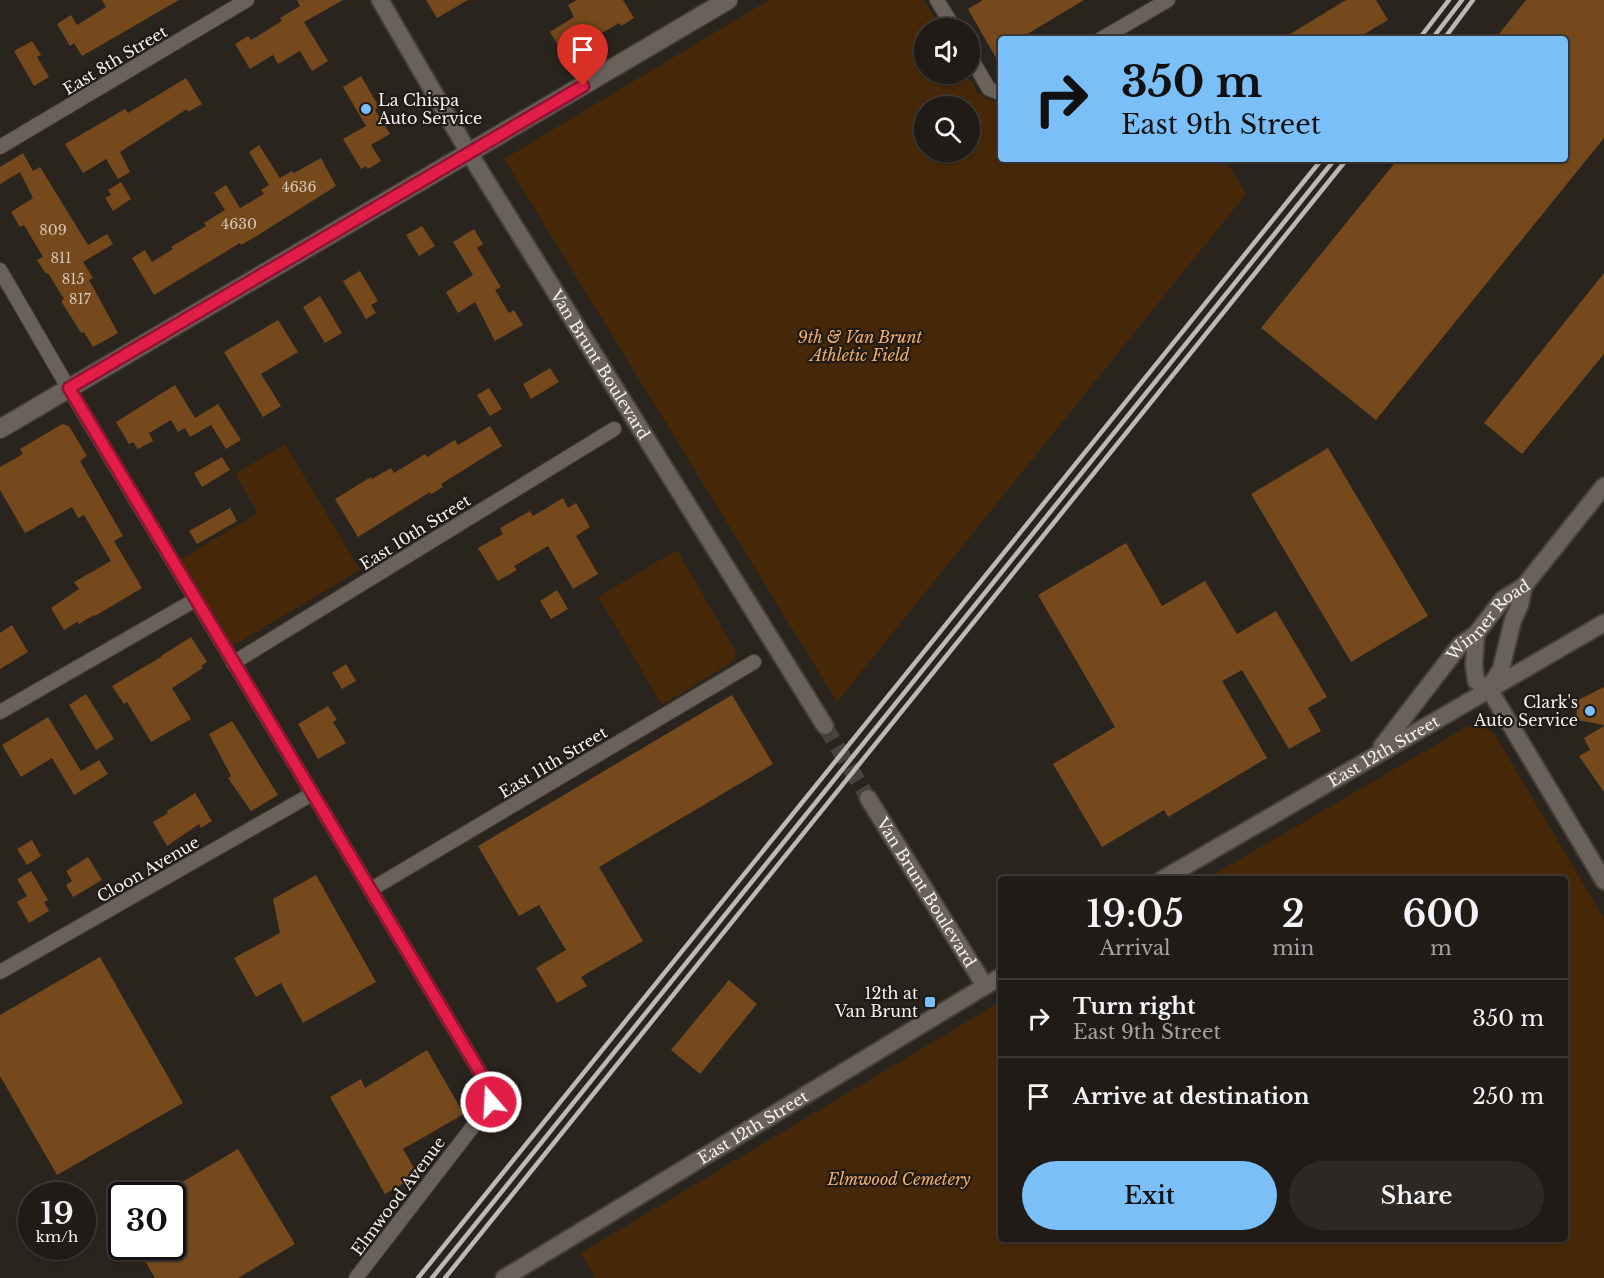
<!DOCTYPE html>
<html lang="en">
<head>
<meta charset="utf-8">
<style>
	:root { --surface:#201b17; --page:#2d2824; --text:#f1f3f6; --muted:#a2a1a1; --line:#3d3936; --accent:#7abff8 }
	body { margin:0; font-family:"Libre Baskerville",serif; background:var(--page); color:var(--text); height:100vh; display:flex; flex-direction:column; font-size:22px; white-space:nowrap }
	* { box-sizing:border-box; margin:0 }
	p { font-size:20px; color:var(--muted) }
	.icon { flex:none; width:33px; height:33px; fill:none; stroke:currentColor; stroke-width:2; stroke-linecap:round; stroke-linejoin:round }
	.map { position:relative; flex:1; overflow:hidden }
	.panel { position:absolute; left:998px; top:876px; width:570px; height:366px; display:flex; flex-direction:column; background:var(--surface); border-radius:6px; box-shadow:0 2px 4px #0004,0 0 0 2px var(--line) }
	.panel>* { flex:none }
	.banner { position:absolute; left:998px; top:36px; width:570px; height:126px; border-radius:6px; box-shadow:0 2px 4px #0004,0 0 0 2px var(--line); background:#7abff8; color:#111; overflow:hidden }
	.tools { position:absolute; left:914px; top:18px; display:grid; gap:12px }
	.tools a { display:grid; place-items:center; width:66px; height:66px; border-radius:50%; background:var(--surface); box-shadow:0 2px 4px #0004,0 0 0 2px var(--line); font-size:30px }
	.speed { position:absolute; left:18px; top:1182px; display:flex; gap:12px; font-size:30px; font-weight:700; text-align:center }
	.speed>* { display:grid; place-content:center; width:78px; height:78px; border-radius:50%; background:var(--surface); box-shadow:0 2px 4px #0004,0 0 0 2px var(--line); line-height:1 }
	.speed small { font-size:15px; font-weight:400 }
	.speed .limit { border:3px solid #111; border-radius:9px; background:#fff; color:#111 }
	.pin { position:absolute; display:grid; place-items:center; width:51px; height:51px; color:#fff; margin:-62px -26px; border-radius:50% 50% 50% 0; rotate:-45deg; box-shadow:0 0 6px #0007 }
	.pin .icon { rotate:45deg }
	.me { position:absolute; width:66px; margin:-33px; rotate:341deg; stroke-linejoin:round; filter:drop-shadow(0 0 4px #0008) }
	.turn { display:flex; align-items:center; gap:21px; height:126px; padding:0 24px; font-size:27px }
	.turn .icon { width:78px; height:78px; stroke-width:2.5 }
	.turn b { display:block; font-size:42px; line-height:51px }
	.eta { display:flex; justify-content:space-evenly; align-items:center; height:102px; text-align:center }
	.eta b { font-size:36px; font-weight:600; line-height:42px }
	.action { display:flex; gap:12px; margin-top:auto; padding:12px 24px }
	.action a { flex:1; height:69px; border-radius:36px; background:var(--accent); color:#111; font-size:24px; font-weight:600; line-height:69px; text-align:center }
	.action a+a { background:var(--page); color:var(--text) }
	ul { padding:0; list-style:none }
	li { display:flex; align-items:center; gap:18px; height:78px; padding:0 24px; border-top:2px solid var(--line) }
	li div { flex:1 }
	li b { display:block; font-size:22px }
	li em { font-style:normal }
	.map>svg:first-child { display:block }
	.green { fill:#462809; fill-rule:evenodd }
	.building { fill:#75491c }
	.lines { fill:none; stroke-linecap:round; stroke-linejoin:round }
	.tertiary-tunnel { stroke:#48433e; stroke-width:16; stroke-dasharray:16 8; stroke-linecap:butt }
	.minor-casing { stroke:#45403b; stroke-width:16 }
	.tertiary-casing { stroke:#45403b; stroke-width:20 }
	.secondary-casing { stroke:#45403b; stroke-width:21 }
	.minor { stroke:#69625c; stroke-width:14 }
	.tertiary { stroke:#69625c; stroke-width:16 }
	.secondary { stroke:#69625c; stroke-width:18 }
	.rail { stroke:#bdb8b5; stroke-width:4.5 }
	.route-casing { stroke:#92132f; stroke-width:15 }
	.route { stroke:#e11d48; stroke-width:10 }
	.poi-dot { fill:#7abff8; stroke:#201b16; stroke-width:2 }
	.labels { text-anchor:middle; stroke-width:4.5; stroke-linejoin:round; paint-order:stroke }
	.number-label { font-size:14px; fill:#d5c7ba }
	.street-label { font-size:16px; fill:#f5f1ee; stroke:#201b16 }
	.poi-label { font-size:16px; fill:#f5f1ee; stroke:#201b16; text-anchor:end }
	.park-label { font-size:16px; font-style:italic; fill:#f2ae6e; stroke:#201b16 }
</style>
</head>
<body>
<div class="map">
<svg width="1604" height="1278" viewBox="0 0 1604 1278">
	<rect width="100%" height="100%" fill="#2a241f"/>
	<path class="green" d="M 769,0 L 924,0 L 941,28 L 924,28 L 924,74 L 967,74 L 977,92 L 1000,105 L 1000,159 L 1225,159 L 1246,194 L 837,702 L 504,159 ZM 969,106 L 969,152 L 924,152 L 924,106 Z
		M 285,444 L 360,570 L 236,644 L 232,644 L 181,559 L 258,513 L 235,474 Z
		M 677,550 L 736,652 L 734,661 L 662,705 L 598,597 Z
		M 1468,726 L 1484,726 L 1495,735 L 1604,918 L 1604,1278 L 595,1278 L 581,1253 L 1000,1002 L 1000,1239 L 1564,1239 L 1564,879 L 1206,879 Z"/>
	<path class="building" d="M 102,0 L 179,0 L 82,56 L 74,43 L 70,46 L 57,24 L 71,15 L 77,25 L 106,7 Z
		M 297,0 L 343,0 L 304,22 L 328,61 L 312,71 L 300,51 L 278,64 L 273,55 L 250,69 L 235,44 L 248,36 L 251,40 L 282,21 L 280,18 L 300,6 Z
		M 426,0 L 468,0 L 437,18 Z
		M 577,0 L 623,0 L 634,18 L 621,26 L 619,23 L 564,55 L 550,32 L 574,17 L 568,5 Z
		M 983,0 L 1084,0 L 1019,39 L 1000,39 L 1000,65 L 968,9 Z
		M 1346,0 L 1376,0 L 1388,20 L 1356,39 L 1282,39 Z
		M 1526,0 L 1604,0 L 1604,138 L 1376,420 L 1261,328 L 1398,159 L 1564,159 L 1564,39 L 1495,39 Z
		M 32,41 L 41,55 L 37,57 L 49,77 L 34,86 L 14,51 Z
		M 361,76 L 379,107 L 375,110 L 390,134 L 371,145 L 381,161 L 368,169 L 366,166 L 361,169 L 343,139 L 366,126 L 343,87 Z
		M 186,78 L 202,104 L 188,112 L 187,109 L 120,152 L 130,172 L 118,179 L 106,159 L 83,173 L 65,144 L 125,109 L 128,113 Z
		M 259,145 L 280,178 L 292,171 L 294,173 L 321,158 L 336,186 L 255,237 L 241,245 L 240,243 L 154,295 L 132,258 L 145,250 L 152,262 L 173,249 L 171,247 L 206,226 L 204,223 L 225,210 L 214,193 L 226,185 L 240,208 L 264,194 L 261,190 L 269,185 L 249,152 Z
		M 23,153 L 33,171 L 40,167 L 88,245 L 107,234 L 113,244 L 83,262 L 93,278 L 89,280 L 118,333 L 93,347 L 84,332 L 81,333 L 61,301 L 64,299 L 48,273 L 46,274 L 37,260 L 43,257 L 24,225 L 20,227 L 11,212 L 33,198 L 20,172 L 0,184 L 0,167 Z
		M 121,182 L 131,199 L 113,211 L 105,198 L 111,195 L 108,190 Z
		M 422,226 L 435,246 L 419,256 L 406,235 Z
		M 474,229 L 483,244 L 477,248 L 501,287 L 495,290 L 509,313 L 514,310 L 523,325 L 495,341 L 475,302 L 458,313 L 446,292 L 473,275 L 453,242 Z
		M 360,271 L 378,301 L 371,305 L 376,313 L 366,319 L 343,281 Z
		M 1604,273 L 1604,354 L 1522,454 L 1484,423 Z
		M 320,296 L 342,333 L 325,343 L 303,307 Z
		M 278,320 L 298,352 L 261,374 L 281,406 L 263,417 L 224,352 Z
		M 550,368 L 559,382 L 531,399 L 523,384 Z
		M 175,385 L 195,418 L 218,404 L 241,440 L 226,449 L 211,425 L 190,437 L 185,428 L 178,432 L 171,420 L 149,433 L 153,441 L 138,449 L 133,442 L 129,444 L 116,422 Z
		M 489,388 L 502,409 L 490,416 L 477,395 Z
		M 62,424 L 69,426 L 87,456 L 80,461 L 123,536 L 114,541 L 142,588 L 95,616 L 94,615 L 79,624 L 77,622 L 64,630 L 51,608 L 79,589 L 74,582 L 111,561 L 84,515 L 78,518 L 72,507 L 25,533 L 0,490 L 0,467 L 23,454 L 20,449 Z
		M 490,426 L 502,446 L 441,484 L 443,487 L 431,494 L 430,492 L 358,537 L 335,499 L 371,477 L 372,479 L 391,468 L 394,473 L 425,454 L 427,457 L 455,440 L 458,445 Z
		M 1328,448 L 1428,616 L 1351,662 L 1251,494 Z
		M 222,457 L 230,470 L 202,487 L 194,473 Z
		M 563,498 L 568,508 L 576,503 L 590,527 L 576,536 L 598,574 L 573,589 L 548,546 L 514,566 L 517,570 L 498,581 L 478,548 L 503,534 L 500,528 L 530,511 L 533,516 Z
		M 230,508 L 237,521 L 197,544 L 189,531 Z
		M 1126,543 L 1162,606 L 1205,581 L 1237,634 L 1276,611 L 1327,697 L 1308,708 L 1321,731 L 1289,749 L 1242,670 L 1222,681 L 1267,758 L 1168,817 L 1164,810 L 1102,847 L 1053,764 L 1115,727 L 1038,595 Z
		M 557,590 L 568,609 L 551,619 L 540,601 Z
		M 12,625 L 28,652 L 0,669 L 0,633 Z
		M 191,637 L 207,662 L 201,666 L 203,668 L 172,688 L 191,719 L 151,742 L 127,702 L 124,704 L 112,686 L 161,657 L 161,656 Z
		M 346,664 L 356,681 L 342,689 L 332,673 Z
		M 1604,687 L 1604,725 L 1577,720 L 1576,701 Z
		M 86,694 L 114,739 L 96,750 L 69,705 Z
		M 732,695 L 773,764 L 599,867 L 643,941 L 581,977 L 587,986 L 557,1003 L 536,968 L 566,950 L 539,905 L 519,916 L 478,846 Z
		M 328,706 L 337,720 L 333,722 L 346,743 L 318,759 L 298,724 Z
		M 48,717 L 81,771 L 99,760 L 108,774 L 74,795 L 52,758 L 21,777 L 2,745 Z
		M 232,721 L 278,795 L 251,811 L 228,778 L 231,776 L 209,734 Z
		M 1604,726 L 1604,792 L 1579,756 L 1590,750 L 1584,738 Z
		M 195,793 L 212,821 L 201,828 L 199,824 L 167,846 L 153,822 L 168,813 L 167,811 Z
		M 32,840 L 41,856 L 27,865 L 17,849 Z
		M 88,857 L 102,880 L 73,897 L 66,885 L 72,881 L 66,871 Z
		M 31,871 L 48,900 L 44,902 L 49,911 L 29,923 L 17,902 L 27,896 L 17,879 Z
		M 316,875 L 376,982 L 303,1023 L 281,983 L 256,997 L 234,958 L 280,933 L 273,899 Z
		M 100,957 L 183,1103 L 57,1175 L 0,1076 L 0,1015 Z
		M 729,980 L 757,1004 L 700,1074 L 671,1050 Z
		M 427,1050 L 464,1114 L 403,1149 L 418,1175 L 385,1194 L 330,1097 L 361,1079 L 365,1088 Z
		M 238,1149 L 295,1244 L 238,1278 L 155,1278 L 136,1246 L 172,1246 L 172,1188 Z"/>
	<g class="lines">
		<path class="tertiary-tunnel" d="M 825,726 L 868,798"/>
		<defs>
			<path id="minor" d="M 937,0 L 954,28
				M 1101,39 L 1168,0
				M 969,55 L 989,89 L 1000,93
				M 0,147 L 247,0
				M 0,270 L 69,389 L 489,1087 L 491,1103 L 356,1278
				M 233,663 L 614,429
				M 0,712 L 195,600
				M 370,890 L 754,662
				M 0,972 L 312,794"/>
			<g id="tertiary">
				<path id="s1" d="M 380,0 L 469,153 L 825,726"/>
				<path d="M 1476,634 L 1474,665 L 1476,681 L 1489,689 L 1604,881"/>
				<path d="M 1489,688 L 1501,669 L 1513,620 L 1520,605 L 1524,586"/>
				<path id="s2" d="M 1382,746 L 1460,645 L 1476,634 L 1503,599 L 1524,586 L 1604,486"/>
				<path id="s3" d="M 868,798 L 985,986"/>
				<path id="s4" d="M 1163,879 L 1604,623"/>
				<path id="s5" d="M 504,1278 L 1000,977"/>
			</g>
			<path id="secondary" d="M 0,429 L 728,0"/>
		</defs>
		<use href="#minor" class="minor-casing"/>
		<use href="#tertiary" class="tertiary-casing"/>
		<use href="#secondary" class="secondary-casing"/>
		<use href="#minor" class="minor"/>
		<use href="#tertiary" class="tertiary"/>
		<use href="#secondary" class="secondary"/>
		<path class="rail" d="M 1419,39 L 1449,0
			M 1432,39 L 1462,0
			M 1444,39 L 1473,0
			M 418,1278 L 1322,159
			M 432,1278 L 1335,159
			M 445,1278 L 1347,159"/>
	</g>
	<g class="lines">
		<defs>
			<path id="route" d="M 491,1102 L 489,1087 L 69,388 L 583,86"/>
		</defs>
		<use href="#route" class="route-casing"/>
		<use href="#route" class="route"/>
	</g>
	<g class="poi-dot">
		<circle cx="366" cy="109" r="6"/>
		<circle cx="1590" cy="711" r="6"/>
		<rect x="924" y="996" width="12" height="12" rx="3"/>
	</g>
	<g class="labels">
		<g class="number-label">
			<text x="299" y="192">4636</text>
			<text x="239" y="229">4630</text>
			<text x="53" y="235">809</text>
			<text x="61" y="263">811</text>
			<text x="73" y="284">815</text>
			<text x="80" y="304">817</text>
		</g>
		<g class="street-label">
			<text transform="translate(115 60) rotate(-31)" y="6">East 8th Street</text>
			<text dy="6" stroke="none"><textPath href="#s1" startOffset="426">Van Brunt Boulevard</textPath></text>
			<text transform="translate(415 532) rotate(-32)" y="6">East 10th Street</text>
			<text dy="6" stroke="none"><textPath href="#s2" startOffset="166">Winner Road</textPath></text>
			<text dy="6" stroke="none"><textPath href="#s4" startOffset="255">East 12th Street</textPath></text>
			<text transform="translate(553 762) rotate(-31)" y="6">East 11th Street</text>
			<text transform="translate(148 869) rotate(-30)" y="6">Cloon Avenue</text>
			<text dy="6" stroke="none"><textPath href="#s3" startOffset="111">Van Brunt Boulevard</textPath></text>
			<text dy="6" stroke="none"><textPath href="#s5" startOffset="291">East 12th Street</textPath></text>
			<text transform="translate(398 1196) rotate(-53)" y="6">Elmwood Avenue</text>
		</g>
		<g class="poi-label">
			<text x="378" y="106" text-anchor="start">La Chispa<tspan x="378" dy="18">Auto Service</tspan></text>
			<text x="1578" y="708">Clark's<tspan x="1578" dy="18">Auto Service</tspan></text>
			<text x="918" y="999">12th at<tspan x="918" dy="18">Van Brunt</tspan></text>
		</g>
		<g class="park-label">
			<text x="860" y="343">9th &amp; Van Brunt<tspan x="860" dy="18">Athletic Field</tspan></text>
			<text x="899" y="1185">Elmwood Cemetery</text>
		</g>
	</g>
</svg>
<div class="tools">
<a><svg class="icon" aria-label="sound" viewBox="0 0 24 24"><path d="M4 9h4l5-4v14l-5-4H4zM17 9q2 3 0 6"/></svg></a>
<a><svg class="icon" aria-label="search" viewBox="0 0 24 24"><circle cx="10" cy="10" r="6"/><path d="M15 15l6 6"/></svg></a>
</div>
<div class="speed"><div>19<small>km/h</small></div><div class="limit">30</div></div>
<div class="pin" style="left:583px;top:86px;background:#d93025"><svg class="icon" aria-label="arrive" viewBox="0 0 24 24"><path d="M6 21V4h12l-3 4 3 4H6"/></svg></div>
<svg class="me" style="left:491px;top:1102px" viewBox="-20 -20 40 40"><circle r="17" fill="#e11d48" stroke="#fff" stroke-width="3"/><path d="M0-11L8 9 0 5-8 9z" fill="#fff"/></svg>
<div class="banner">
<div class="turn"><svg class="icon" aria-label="right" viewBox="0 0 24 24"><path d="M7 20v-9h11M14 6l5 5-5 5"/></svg><div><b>350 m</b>East 9th Street</div></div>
</div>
<section class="panel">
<div class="eta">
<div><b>19:05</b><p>Arrival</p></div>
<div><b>2</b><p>min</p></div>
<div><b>600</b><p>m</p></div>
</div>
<ul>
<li><svg class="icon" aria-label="right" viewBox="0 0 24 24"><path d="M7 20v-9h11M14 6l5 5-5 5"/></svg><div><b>Turn right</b><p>East 9th Street</p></div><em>350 m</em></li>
<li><svg class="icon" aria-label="arrive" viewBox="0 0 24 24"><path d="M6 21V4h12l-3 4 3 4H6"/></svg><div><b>Arrive at destination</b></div><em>250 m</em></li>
</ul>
<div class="action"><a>Exit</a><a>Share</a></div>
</section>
</div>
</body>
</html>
